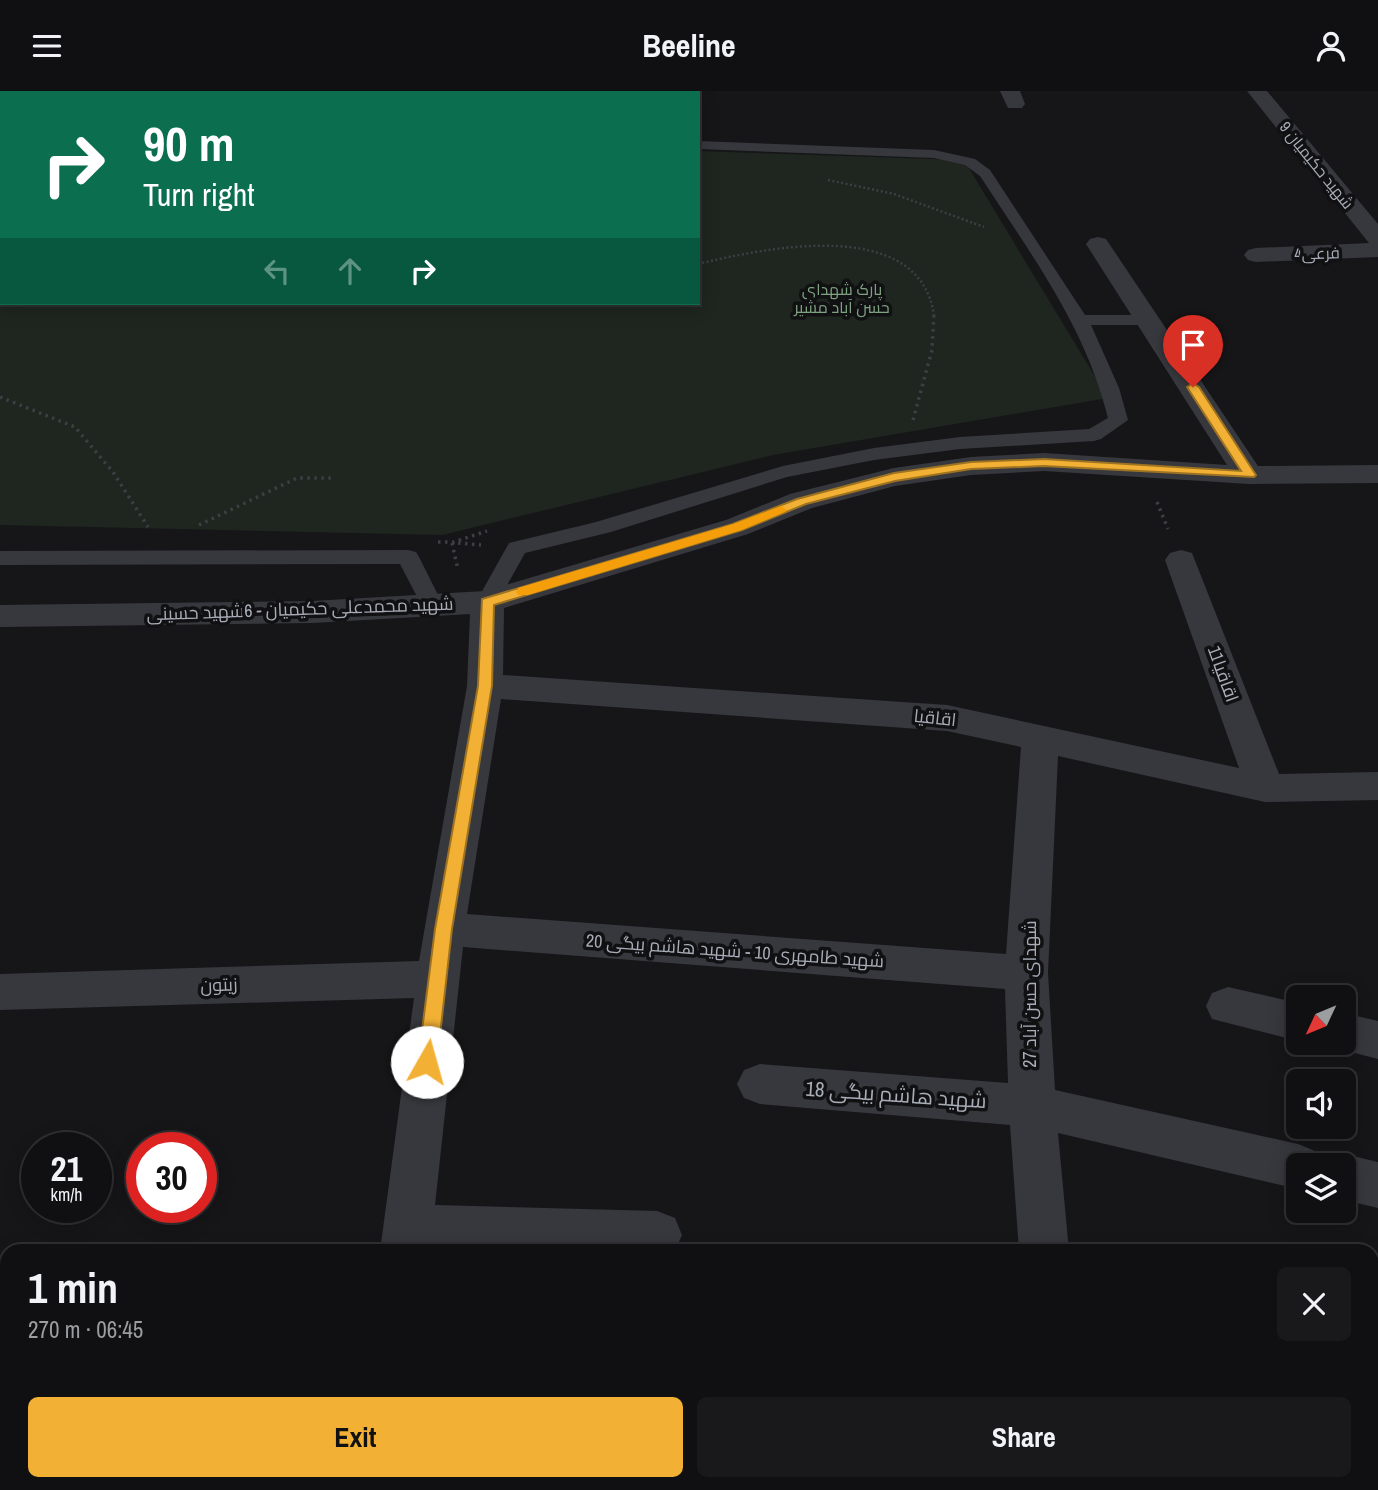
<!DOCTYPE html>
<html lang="en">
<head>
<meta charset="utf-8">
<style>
	:root { --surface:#101012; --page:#19191b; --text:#f1f3f6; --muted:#9c9d9f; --line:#303032; --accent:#f2b134 }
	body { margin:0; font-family:"Archivo Narrow",Cairo,sans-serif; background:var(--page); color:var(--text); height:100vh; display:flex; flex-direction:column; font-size:26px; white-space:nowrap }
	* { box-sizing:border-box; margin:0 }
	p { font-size:23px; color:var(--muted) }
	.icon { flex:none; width:38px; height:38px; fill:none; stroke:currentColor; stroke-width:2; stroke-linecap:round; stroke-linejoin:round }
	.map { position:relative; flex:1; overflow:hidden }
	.side { position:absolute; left:0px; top:1153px; width:1379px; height:247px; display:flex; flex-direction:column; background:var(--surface); border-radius:21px 21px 0 0; box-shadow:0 4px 18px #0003,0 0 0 2px var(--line) }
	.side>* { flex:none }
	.top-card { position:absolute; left:0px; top:0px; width:700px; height:214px; box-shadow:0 4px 18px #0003,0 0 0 2px var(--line); background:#0b6e4f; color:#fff; overflow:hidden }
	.needle { width:46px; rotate:226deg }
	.controls { position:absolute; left:1286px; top:894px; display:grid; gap:14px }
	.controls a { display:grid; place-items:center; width:70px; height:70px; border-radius:10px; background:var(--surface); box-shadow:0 4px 18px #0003,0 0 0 2px var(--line); font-size:35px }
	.speed { position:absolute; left:21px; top:1041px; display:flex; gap:14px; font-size:35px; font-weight:700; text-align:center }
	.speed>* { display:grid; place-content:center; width:91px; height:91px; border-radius:50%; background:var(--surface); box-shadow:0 4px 18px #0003,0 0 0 2px var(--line); line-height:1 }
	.speed small { font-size:18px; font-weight:400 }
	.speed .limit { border:10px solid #d22; background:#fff; color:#111 }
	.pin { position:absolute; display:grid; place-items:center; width:60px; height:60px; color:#fff; margin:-72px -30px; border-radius:50% 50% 50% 0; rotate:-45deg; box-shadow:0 0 7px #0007 }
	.pin .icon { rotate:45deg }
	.me { position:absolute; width:77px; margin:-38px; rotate:7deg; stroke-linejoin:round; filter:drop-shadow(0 0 5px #0008) }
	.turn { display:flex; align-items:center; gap:24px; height:147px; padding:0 28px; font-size:32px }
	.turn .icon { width:91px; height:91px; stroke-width:2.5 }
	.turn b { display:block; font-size:49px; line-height:60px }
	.lanes { display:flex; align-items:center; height:66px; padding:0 28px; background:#0003; justify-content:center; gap:35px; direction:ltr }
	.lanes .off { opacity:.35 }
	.round { display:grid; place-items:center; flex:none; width:74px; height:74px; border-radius:10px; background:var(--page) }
	.overview { display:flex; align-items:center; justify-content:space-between; height:119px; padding:0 28px }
	h1 { font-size:42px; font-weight:700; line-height:52px }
	.primary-button { display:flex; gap:14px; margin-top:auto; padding:14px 28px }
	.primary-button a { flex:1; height:80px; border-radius:10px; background:var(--accent); color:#111; font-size:28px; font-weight:700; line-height:80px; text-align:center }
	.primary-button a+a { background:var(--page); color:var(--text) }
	header { display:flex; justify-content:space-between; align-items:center; height:91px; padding:0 28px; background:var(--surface); font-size:32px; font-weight:700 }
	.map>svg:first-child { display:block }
	.green { fill:#1e261f }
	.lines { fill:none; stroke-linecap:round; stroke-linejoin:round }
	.path-far1 { stroke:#3d3f44; stroke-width:2.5; stroke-dasharray:2 2.5; stroke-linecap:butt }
	.path { stroke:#3d3f44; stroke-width:3.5; stroke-dasharray:2.5 4.5; stroke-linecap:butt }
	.lane { fill:#37383d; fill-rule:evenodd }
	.street { fill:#37383d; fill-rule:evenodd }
	.route { fill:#f2b134; stroke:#9d7322; stroke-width:2 }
	.slow { fill:#f59e0b }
	.labels { text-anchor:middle; stroke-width:7; stroke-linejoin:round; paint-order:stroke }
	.far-street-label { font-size:16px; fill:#a8adb8; stroke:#111113 }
	.far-park-label { font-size:16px; fill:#7fa381; stroke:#111113 }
	.street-label { font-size:18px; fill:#a8adb8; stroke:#111113 }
	.near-street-label { font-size:21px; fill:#a8adb8; stroke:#111113 }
</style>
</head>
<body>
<header><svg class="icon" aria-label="menu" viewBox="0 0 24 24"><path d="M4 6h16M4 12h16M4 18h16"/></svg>Beeline<svg class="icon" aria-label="person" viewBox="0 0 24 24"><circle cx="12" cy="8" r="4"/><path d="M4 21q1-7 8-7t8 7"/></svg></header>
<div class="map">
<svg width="1378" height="1399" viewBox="0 0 1378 1399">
	<rect width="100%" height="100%" fill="#161618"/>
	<path class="green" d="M 0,36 L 2,212 L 698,212 L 698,60 L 964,69 L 1108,307 L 773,364 L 442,444 L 0,434 Z"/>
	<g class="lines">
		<path class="path-far1" d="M 828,89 L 894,103 L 984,136
			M 698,173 C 765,157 919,124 934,224"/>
		<path class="path" d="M 0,306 L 75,336 L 113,381 L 148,436
			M 913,329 L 932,259 L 934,223
			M 1157,411 L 1168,438
			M 199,434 L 297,387 L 335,387
			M 438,451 L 454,451 L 487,440
			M 452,452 L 458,479
			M 458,452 L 481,454"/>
		<path class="lane" d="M 0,28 L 2,28 L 2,36 L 0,36 Z
			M 698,50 L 934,59 L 975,68 L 990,79 L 1085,224 L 1150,224 L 1159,229 L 1150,234 L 1091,234 L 1119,297 L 1128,329 L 1101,348 L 1094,350 L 960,358 L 874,369 L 787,386 L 611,441 L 525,462 L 495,516 L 487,518 L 479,516 L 476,511 L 509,452 L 596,431 L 783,375 L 874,357 L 960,346 L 1089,338 L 1108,327 C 1086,236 1030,162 980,85 L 965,74 L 934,67 L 698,58 Z
			M 408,459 L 416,461 L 419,466 L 444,516 L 441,521 L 433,523 L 425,521 L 400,473 L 0,474 L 0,460 Z"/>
		<path class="street" d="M 1000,0 L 1020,0 L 1025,13 L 1022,17 L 1008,17 Z
			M 1247,0 L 1267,0 L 1378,133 L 1378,166 L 1256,171 L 1248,169 L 1244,164 L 1248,159 L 1256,157 L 1369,152 Z
			M 1098,146 L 1106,148 L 1258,375 L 1378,374 L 1378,392 L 1249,393 L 1044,380 L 971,384 L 895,395 L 812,417 L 748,443 L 504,517 L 503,584 L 947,614 L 1239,677 L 1165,469 L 1170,462 L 1181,459 L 1192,462 L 1279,683 L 1378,681 L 1378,709 L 1265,711 L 1058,665 L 1048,882 L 1055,999 L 1298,1053 L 1315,1060 L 1322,1074 L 1298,1074 L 1298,1098 L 1058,1042 L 1069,1160 L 1019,1160 L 1010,1034 L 760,1013 L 744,1007 L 737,993 L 744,979 L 760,973 L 1008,992 L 1005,898 L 463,856 L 435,1114 L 657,1120 L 675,1127 L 682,1144 L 675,1160 L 380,1160 L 414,907 L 0,919 L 0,883 L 419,870 L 467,595 L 470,523 L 312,532 L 0,536 L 0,514 L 312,510 L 485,500 L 726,429 L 790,403 L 894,377 L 971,366 L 1044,362 L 1227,374 L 1086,153 L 1090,148 ZM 501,608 L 947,640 L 1021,656 L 1006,863 L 467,823 Z
			M 1228,896 L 1298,912 L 1298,950 L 1212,928 L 1206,915 L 1212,902 Z
			M 1344,922 L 1378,930 L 1378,968 L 1328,955 L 1327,952 L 1344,952 Z
			M 1344,1063 L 1378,1071 L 1378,1117 L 1344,1109 L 1344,1074 L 1325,1074 L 1327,1070 Z
			M 0,1241 L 7,1241 L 7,1295 L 0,1295 Z
			M 347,1393 L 405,1393 L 404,1399 L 346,1399 Z
			M 1040,1393 L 1098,1393 L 1098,1399 L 1040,1399 Z"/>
	</g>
	<path class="route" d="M 1193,292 L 1199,296 L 1256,384 L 1254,386 L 1044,375 L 971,378 L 895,390 L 806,413 L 742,439 L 494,514 L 492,595 L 452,838 L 437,971 L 434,977 L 427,979 L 421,977 L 418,971 L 435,838 L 478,595 L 482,508 L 733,433 L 797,408 L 894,382 L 971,371 L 1044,368 L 1241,380 L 1187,296 Z"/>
	<path class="slow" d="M 781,415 L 787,419 L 785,421 L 742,439 L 528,504 L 518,504 L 516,501 L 518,497 L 733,433 Z"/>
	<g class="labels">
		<g class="far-street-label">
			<text transform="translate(1317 74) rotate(51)" y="6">شهید حکیمیان 9</text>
			<text transform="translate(1317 162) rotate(-2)" y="6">فرعی4</text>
		</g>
		<g class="far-park-label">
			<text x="842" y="204">پارک شهدای<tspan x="842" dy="18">حسن آباد مشیر</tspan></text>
		</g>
		<g class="street-label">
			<text transform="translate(300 518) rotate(-2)" y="6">شهید محمدعلی حکیمیان - 6شهید حسینی</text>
			<text transform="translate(1223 583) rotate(70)" y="6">11اقاقیا</text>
			<text transform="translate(935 627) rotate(6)" y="6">اقاقیا</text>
			<text transform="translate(735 860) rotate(4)" y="6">شهید طامهری 10 - شهید هاشم بیگی 20</text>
			<text transform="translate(219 894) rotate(-2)" y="6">زیتون</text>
			<text transform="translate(1030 903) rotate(-90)" y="6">شهدای حسن آباد 27</text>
		</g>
		<g class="near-street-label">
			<text transform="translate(896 1004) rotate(4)" y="7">شهید هاشم بیگی 18</text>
		</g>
	</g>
</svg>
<div class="controls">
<a><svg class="needle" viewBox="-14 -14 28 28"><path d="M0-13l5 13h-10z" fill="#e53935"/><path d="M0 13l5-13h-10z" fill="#9c9d9f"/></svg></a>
<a><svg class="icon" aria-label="sound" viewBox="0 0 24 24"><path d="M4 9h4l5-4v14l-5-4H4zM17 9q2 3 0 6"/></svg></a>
<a><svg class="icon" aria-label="layers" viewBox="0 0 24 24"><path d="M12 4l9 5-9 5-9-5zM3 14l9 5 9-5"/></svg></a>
</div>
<div class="speed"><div>21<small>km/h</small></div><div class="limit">30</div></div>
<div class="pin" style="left:1193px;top:296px;background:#d93025"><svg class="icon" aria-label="arrive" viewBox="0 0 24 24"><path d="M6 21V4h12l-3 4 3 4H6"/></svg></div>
<svg class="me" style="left:427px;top:971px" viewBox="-20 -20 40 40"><circle r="19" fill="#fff"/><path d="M0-13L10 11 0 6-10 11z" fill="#f2b134"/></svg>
<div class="top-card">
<div class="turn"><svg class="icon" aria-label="right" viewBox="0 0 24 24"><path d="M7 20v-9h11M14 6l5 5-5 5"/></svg><div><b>90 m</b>Turn right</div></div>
<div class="lanes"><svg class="icon off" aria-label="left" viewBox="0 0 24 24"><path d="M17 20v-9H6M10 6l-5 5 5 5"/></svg><svg class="icon off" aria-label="ahead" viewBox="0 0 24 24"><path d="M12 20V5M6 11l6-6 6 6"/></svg><svg class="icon" aria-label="right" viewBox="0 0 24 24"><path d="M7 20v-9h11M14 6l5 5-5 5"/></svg></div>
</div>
<section class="side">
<div class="overview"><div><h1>1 min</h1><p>270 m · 06:45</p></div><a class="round"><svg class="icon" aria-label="close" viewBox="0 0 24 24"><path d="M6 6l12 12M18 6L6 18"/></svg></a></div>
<div class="primary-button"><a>Exit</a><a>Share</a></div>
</section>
</div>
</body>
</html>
